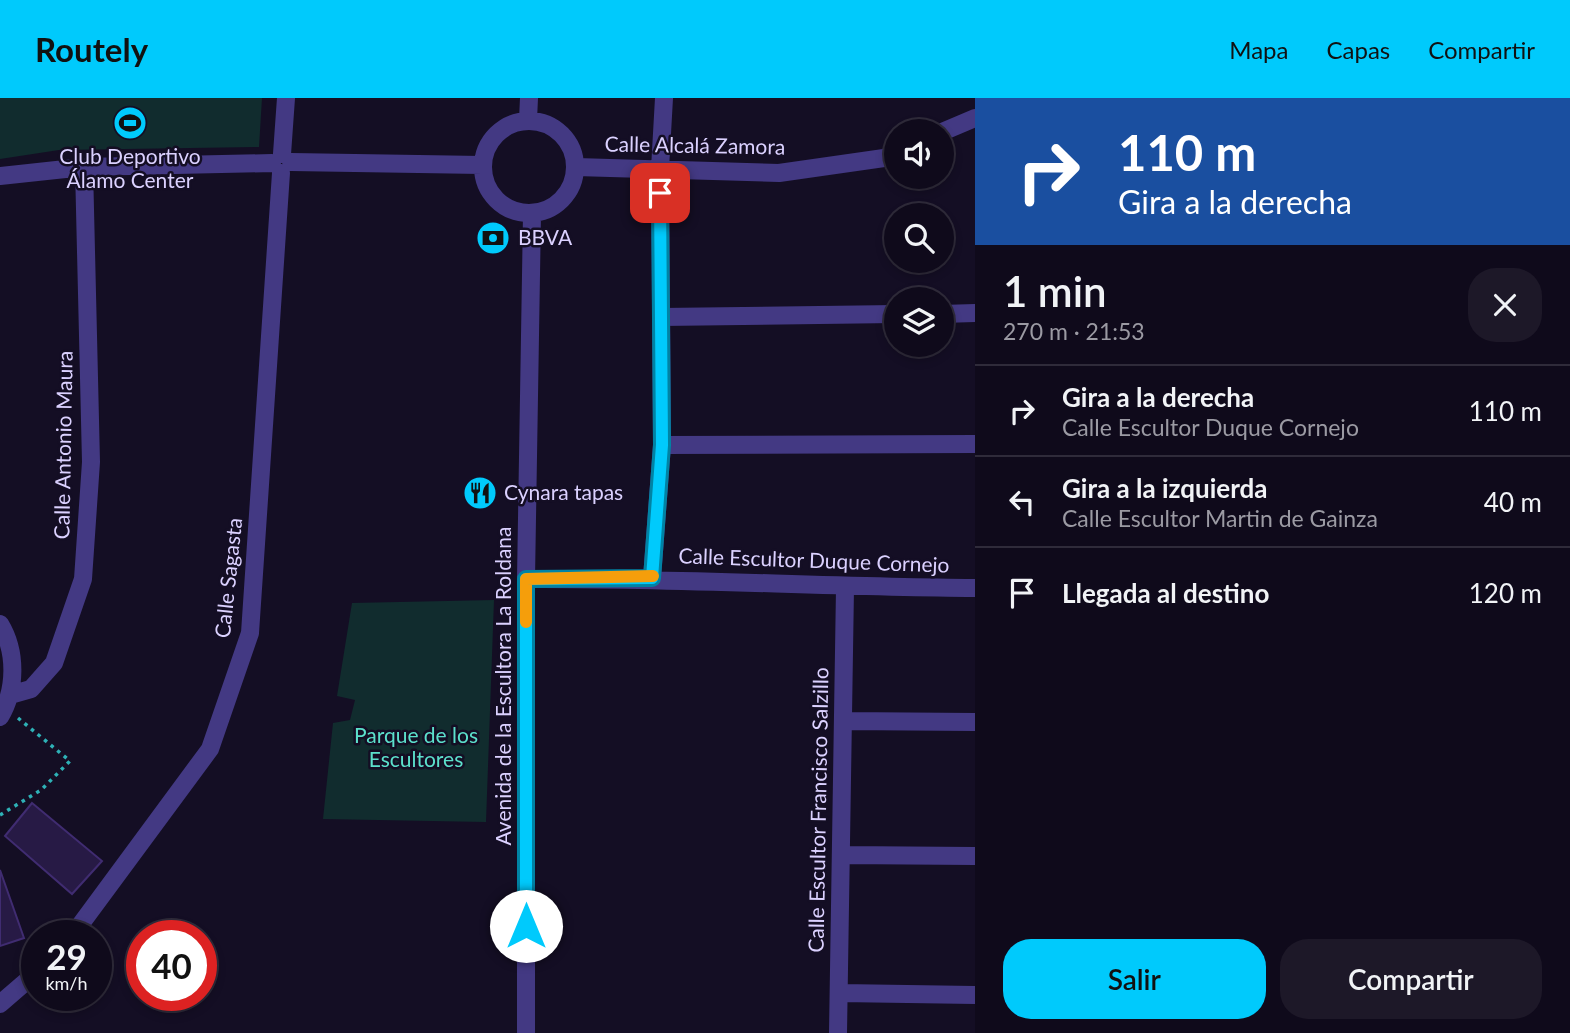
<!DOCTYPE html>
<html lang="es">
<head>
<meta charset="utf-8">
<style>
	:root { --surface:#0f0a1b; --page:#1d1828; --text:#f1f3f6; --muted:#9b9aa3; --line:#2f2b3a; --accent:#00cafc }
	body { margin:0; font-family:Lato,sans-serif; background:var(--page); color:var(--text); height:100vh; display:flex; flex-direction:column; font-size:26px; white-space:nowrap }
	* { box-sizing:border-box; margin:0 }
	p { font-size:23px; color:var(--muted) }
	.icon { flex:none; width:38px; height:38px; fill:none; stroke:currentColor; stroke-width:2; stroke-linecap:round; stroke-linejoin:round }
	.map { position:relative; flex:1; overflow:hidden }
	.side { display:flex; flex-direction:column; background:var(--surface); width:595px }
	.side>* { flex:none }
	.banner { background:#1a4fa0; color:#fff; overflow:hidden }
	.buttons { position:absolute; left:884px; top:21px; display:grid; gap:14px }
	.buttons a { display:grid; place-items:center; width:70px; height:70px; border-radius:50%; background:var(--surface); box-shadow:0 4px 10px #0003,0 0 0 2px var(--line); font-size:35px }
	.speed { position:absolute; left:21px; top:822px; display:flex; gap:14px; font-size:35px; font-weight:700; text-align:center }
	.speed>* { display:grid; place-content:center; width:91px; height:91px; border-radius:50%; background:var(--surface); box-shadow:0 4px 10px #0003,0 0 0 2px var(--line); line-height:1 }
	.speed small { font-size:18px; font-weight:400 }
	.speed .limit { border:10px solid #d22; background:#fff; color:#111 }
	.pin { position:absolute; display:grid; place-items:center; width:60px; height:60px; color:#fff; margin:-30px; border-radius:14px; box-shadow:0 4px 10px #0006 }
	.me { position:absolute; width:77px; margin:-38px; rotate:0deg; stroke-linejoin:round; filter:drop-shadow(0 0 5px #0008) }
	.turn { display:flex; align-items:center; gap:24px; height:147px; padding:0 28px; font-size:32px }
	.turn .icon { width:91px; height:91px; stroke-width:2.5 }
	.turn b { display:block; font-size:49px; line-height:60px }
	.round { display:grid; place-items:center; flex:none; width:74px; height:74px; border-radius:28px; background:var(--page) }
	.headline { display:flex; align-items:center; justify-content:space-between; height:119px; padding:0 28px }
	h1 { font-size:42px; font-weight:600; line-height:52px }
	.button { display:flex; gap:14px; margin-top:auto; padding:14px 28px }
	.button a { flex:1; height:80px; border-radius:28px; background:var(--accent); color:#111; font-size:28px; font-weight:600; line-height:80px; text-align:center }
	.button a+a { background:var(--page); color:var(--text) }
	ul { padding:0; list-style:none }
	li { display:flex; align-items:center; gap:21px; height:91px; padding:0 28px; border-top:2px solid var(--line) }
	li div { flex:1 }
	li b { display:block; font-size:26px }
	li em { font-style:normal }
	header { display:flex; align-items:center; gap:42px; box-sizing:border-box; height:98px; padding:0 35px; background:var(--accent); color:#111 }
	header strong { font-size:33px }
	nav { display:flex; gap:38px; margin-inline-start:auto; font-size:24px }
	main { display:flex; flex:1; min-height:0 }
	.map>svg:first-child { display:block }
	.green { fill:#112c2e }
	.building { fill:#271a45; stroke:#402c71; stroke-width:2 }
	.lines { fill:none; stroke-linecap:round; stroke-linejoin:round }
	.path { stroke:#2eb1b6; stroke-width:3.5; stroke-dasharray:3.5 5; stroke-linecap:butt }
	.minor { stroke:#433983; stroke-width:18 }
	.route-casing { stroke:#0083a4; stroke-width:18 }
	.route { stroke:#00cafc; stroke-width:12 }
	.slow { stroke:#f59e0b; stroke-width:12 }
	.labels { text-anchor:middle; stroke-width:5; stroke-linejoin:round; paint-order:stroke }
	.street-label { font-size:21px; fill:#dbd1ff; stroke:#140e24 }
	.poi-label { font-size:21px; fill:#dbd1ff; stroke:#140e24; text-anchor:start }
	.park-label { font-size:21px; fill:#5ce0cc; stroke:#140e24 }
</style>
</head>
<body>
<header>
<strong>Routely</strong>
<nav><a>Mapa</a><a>Capas</a><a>Compartir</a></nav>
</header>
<main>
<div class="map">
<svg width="975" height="935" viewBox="0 0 975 935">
	<rect width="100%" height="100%" fill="#140e24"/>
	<path class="green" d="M 0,0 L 262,0 L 259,49 L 59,52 L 0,61 Z
		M 494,502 L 486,724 L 323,721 L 333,625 L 350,622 L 355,602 L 337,598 L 352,505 Z"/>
	<path class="building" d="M 32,705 L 102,763 L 72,796 L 5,738 Z
		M 0,772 L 24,840 L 0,848 Z"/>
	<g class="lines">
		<path class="path" d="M 0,717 L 41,692 L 70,663 L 18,620"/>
		<path class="minor" d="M 528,22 L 529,0
			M483 69a46 46 0 1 1 92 0a46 46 0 1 1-92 0Z
			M 942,34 L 975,20
			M 282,56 L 286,0
			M 291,64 L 482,67
			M 576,69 L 779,75 L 884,60 L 896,54
			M 0,78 L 84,69 L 272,65
			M 942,216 L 975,215
			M 661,219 L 896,216
			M 662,347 L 975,346
			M 652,480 L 662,347 L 660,71 L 664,0
			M 526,481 C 676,480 825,489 975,490
			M 0,526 C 17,554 16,592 0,619
			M 10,597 L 31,591 L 54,565 L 83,481 L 91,364 L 84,69
			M 843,623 L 975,624
			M 842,757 L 975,758
			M 72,838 L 210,651 L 250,535 L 281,75
			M 840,895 L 975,897
			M 0,906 L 37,874
			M 526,935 L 526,481 L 532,116
			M 838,935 L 845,490"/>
	</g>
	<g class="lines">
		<defs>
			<path id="route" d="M 526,828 L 526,481 L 652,480 L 662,347 L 660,95"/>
		</defs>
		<use href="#route" class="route-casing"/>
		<use href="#route" class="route"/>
		<path class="slow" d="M 526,524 L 526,481 L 653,478"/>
	</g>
	<defs>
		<symbol id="stadium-disc" viewBox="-11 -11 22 22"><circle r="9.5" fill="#00cafc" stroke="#140e24"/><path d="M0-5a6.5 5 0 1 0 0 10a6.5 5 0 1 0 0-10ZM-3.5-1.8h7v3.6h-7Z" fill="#111"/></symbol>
		<symbol id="bank-disc" viewBox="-11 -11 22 22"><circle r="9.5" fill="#00cafc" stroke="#140e24"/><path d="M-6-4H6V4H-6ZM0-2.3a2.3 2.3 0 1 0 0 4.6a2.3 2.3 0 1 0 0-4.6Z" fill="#111"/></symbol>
		<symbol id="restaurant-disc" viewBox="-11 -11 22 22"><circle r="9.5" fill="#00cafc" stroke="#140e24"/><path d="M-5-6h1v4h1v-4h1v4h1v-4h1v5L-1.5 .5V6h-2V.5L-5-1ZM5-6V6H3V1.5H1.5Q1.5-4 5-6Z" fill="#111"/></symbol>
	</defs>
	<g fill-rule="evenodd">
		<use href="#stadium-disc" x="111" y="6" width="38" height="38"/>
		<use href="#bank-disc" x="474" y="121" width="38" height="38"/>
		<use href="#restaurant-disc" x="461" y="376" width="38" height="38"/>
	</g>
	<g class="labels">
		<g class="street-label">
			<text transform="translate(695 48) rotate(1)" y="7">Calle Alcalá Zamora</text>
			<text transform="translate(64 347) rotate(-89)" y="7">Calle Antonio Maura</text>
			<text transform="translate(814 463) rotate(2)" y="7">Calle Escultor Duque Cornejo</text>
			<text transform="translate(229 480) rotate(-84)" y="7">Calle Sagasta</text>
			<text transform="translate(504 588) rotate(-90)" y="7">Avenida de la Escultora La Roldana</text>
			<text transform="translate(819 712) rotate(-89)" y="7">Calle Escultor Francisco Salzillo</text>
		</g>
		<g class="poi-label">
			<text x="130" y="66" text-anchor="middle">Club Deportivo<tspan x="130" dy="24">Álamo Center</tspan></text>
			<text x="518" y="147">BBVA</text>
			<text x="504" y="402">Cynara tapas</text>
		</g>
		<g class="park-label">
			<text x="416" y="645">Parque de los<tspan x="416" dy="24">Escultores</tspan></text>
		</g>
	</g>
</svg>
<div class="buttons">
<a><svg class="icon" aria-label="sound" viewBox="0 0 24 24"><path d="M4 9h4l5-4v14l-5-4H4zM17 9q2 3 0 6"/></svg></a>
<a><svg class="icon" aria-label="search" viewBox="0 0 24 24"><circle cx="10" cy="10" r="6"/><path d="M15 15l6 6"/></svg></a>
<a><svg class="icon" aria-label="layers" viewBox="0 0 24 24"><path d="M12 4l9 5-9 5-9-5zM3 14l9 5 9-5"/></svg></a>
</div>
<div class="speed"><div>29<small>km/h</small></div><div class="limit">40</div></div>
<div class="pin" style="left:660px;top:95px;background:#d93025"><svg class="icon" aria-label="arrive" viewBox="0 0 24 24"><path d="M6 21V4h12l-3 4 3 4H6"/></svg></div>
<svg class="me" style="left:526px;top:828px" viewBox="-20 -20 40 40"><circle r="19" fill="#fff"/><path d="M0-13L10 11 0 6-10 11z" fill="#00cafc"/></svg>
</div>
<section class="side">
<div class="banner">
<div class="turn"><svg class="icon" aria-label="right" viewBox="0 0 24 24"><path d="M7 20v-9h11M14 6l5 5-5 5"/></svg><div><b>110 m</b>Gira a la derecha</div></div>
</div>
<div class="headline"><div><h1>1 min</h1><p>270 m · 21:53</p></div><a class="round"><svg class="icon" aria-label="close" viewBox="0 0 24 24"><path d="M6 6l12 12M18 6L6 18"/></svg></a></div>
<ul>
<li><svg class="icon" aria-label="right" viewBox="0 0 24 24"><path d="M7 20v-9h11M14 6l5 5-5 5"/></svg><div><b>Gira a la derecha</b><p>Calle Escultor Duque Cornejo</p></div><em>110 m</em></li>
<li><svg class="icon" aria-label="left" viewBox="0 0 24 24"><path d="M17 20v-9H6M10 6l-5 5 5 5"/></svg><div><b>Gira a la izquierda</b><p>Calle Escultor Martin de Gainza</p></div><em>40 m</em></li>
<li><svg class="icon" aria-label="arrive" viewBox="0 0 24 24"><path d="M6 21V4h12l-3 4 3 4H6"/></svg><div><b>Llegada al destino</b></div><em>120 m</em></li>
</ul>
<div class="button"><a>Salir</a><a>Compartir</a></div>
</section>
</main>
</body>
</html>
